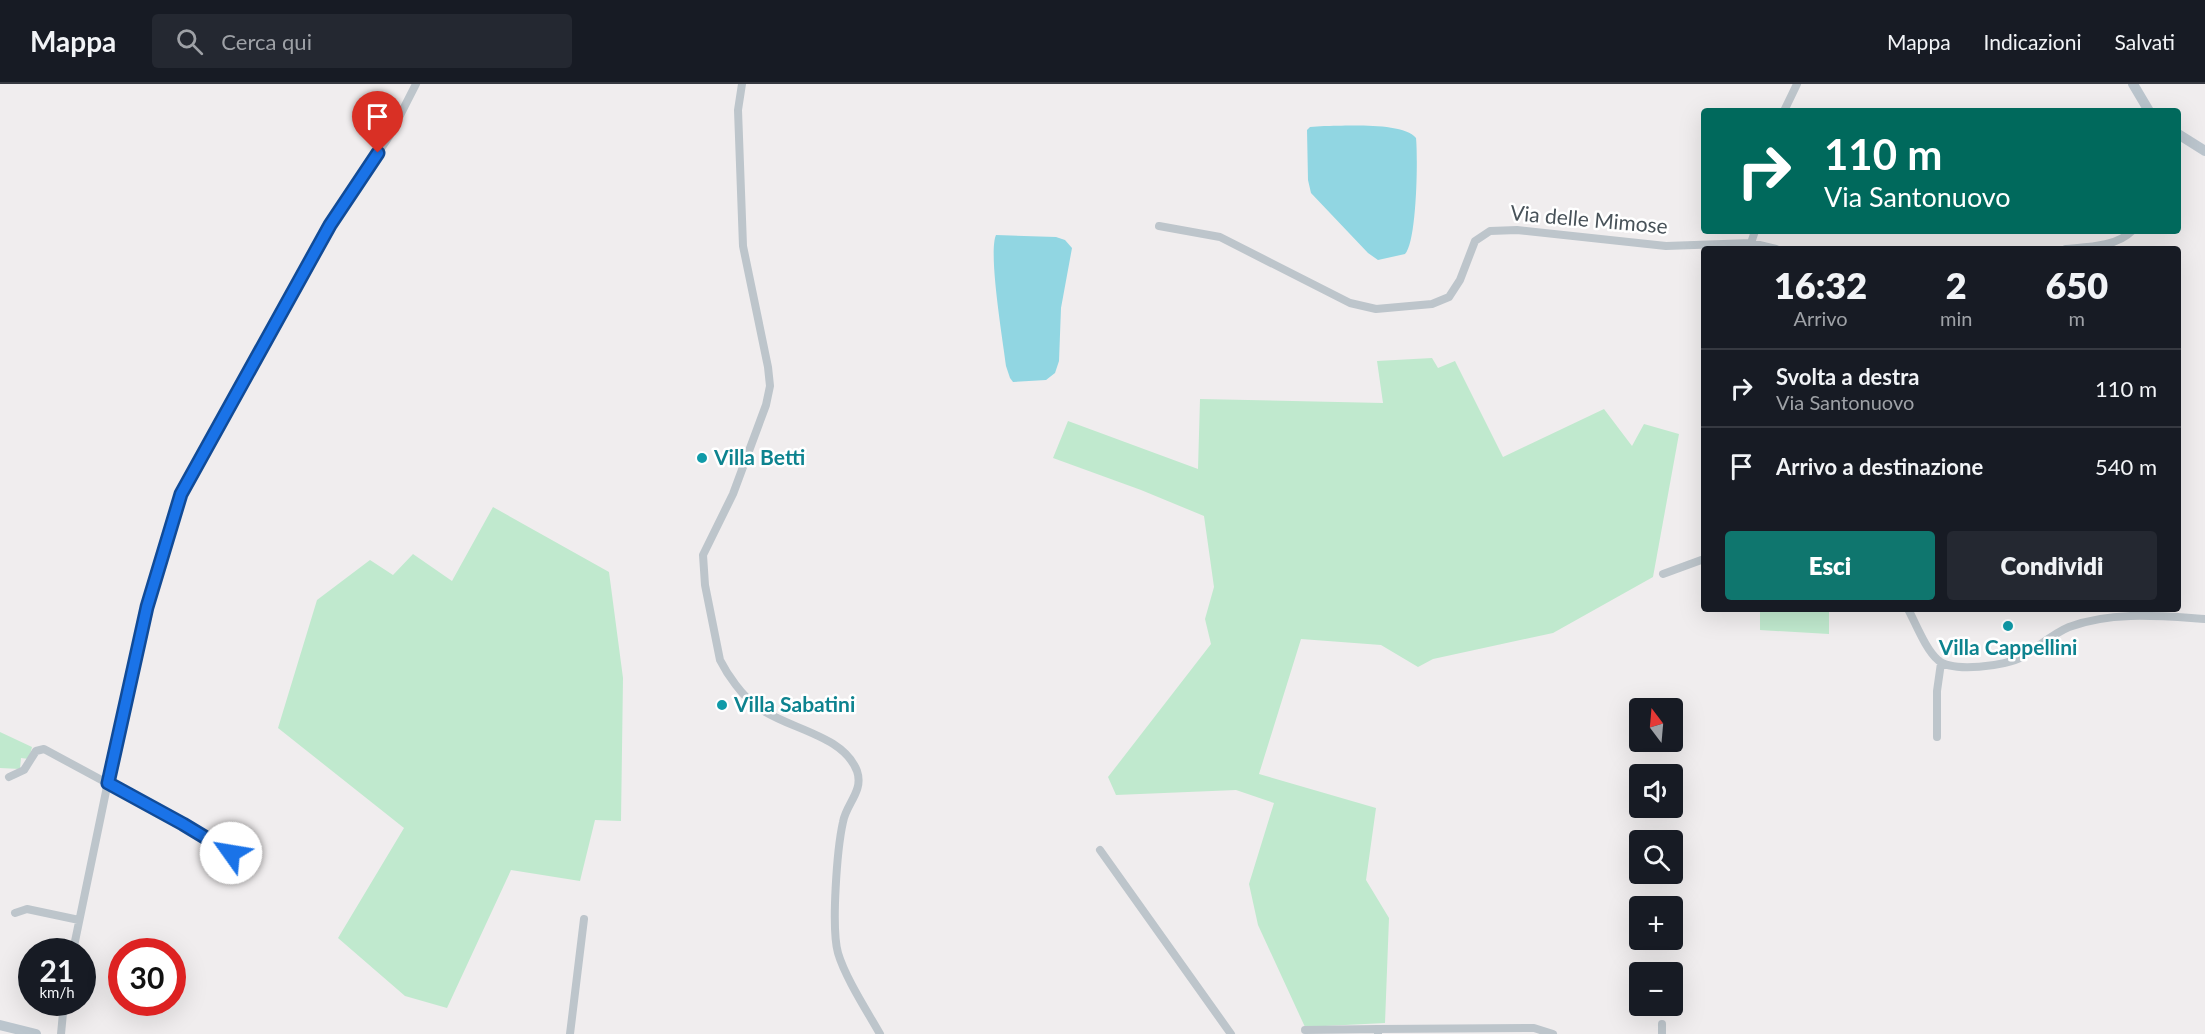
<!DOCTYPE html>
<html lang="it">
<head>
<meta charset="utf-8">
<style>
	:root { --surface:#171b24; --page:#242831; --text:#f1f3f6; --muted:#9ea1a6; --line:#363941; --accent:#0f766e }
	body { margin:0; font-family:Lato,sans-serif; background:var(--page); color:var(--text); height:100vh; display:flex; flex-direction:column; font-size:22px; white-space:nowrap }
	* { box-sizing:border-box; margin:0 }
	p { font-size:20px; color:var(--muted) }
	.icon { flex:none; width:33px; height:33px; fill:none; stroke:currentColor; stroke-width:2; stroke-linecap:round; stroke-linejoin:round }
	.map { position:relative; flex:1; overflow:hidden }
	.details { position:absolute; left:1701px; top:162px; width:480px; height:366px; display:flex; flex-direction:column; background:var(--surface); border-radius:6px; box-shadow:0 6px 24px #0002 }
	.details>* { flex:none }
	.banner { position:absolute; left:1701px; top:24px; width:480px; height:126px; border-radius:6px; box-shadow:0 6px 24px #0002; background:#00695c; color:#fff; overflow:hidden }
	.needle { width:39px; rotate:344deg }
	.tools { position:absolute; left:1629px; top:614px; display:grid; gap:12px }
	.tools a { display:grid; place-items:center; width:54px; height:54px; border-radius:6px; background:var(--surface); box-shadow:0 6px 24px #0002; font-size:30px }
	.speed { position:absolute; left:18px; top:854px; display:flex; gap:12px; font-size:30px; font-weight:700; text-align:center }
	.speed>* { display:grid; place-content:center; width:78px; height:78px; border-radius:50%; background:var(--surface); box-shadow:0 6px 24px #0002; line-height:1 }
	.speed small { font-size:15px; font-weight:400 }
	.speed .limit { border:9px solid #d22; background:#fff; color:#111 }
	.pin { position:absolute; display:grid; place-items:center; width:51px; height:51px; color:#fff; margin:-62px -26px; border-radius:50% 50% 50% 0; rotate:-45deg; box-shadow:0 0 6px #0007 }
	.pin .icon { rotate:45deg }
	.me { position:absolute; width:66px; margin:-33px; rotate:302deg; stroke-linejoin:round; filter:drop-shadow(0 0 4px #0008) }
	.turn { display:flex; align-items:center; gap:21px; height:126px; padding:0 24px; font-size:27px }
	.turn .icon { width:78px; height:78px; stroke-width:2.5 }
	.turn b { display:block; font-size:42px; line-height:51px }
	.eta { display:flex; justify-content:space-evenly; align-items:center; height:102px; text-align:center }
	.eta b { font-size:36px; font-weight:800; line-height:42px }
	.cta { display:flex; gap:12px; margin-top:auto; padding:12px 24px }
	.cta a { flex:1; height:69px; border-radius:6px; background:var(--accent); color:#fff; font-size:24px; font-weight:800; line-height:69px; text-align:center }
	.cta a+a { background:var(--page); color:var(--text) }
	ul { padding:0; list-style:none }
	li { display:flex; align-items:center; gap:18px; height:78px; padding:0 24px; border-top:2px solid var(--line) }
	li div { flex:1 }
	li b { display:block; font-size:22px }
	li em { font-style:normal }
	header { display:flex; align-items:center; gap:36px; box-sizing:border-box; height:84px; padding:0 30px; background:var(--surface); border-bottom:2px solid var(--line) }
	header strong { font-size:28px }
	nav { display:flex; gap:33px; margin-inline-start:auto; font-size:21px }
	.search { width:420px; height:54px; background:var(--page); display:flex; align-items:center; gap:15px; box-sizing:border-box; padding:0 21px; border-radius:6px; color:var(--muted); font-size:22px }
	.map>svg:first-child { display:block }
	.green { fill:#c0e9ce }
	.water { fill:#91d6e2 }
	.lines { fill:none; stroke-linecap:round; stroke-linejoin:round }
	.street { stroke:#bdc5cb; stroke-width:8 }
	.secondary { stroke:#bbc5cd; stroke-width:10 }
	.route-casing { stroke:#114b97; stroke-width:15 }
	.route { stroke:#1a73e8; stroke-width:10 }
	.culture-dot { fill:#0f9aa8; stroke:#fff; stroke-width:2 }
	.labels { text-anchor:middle; stroke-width:5; stroke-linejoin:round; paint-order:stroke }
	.street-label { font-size:21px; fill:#485259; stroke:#fff }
	.culture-label { font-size:21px; font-weight:bold; fill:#0d838f; stroke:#fff; text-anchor:start }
</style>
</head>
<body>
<header>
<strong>Mappa</strong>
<div class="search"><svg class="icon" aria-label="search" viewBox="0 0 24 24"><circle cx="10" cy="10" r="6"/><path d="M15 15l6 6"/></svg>Cerca qui</div>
<nav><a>Mappa</a><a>Indicazioni</a><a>Salvati</a></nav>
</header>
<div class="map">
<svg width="2205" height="950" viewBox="0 0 2205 950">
	<rect width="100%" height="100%" fill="#f0edee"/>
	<path class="green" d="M 1432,274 L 1438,284 L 1455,277 L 1503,373 L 1604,325 L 1632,362 L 1644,340 L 1679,350 L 1653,493 L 1553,549 L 1433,575 L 1418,583 L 1381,561 L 1301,555 L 1259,690 L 1376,724 L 1366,796 L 1389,834 L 1385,939 L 1305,943 L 1258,841 L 1249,800 L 1274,719 L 1236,706 L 1116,711 L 1108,693 L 1211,560 L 1205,535 L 1214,503 L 1204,432 L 1141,406 L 1053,374 L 1068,337 L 1198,385 L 1200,315 L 1383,319 L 1377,277 Z
		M 493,423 L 609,488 L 623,594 L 621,737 L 595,736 L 580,797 L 511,786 L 447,924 L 405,912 L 338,854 L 404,744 L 278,644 L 317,516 L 370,476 L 393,491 L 413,470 L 452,497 Z
		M 1760,525 L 1829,525 L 1829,550 L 1760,546 Z
		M 0,648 L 32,663 L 29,675 L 21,674 L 20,685 L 0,684 Z"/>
	<path class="water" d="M 1324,42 C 1345,42 1403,38 1416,54 C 1418,73 1417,158 1405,170 L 1378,176 L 1368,169 L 1311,109 L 1308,96 L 1307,46 L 1310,43 Z
		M 996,151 L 1056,153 L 1065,156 L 1072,164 L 1061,224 L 1059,277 L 1055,289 L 1046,296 L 1013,298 L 1010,294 L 1006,282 C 1003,257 988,169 996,151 Z"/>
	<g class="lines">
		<path class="street" d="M 742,0 L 738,26 L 743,162 L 768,283 L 770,302 L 766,321 L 733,410 L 703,471 L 705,501 L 720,576 C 728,592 742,611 756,622 C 786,645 843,650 857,687 C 864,707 846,720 843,738 C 837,765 831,844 838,869 C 845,893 867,927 880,950
			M 1784,27 L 1797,0
			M 1159,142 L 1220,153 L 1350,219 L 1376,225 L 1432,220 L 1449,213 L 1460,196 L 1475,157 L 1490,147 L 1517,146 L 1666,162 L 1751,159 L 1755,147
			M 1750,165 L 1751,159 L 1776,165
			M 2066,165 C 2087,163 2116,163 2132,147
			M 1663,490 L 1704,475
			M 1908,525 C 1916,540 1926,566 1938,576 C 1952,589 2006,582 2022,573 C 2037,564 2052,550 2069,543 C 2112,527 2160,532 2205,535
			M 1937,653 L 1937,607 L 1941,579
			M 9,693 L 24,686 L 36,667 L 44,665 L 183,740 L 231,769
			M 1100,766 L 1231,950
			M 15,829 L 27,825 L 79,836
			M 73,867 L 128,601 L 147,523 L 181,409 L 330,141 L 390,51 L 416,0
			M 1662,940 L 1662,950
			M 1305,946 L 1378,945
			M 61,950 L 64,918
			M 570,950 L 584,835
			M 1378,950 L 1378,945 L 1534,944 L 1553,950"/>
		<path class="secondary" d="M 2133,0 L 2149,27
			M 2178,50 L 2205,67
			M 0,941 L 36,950"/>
	</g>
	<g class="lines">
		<defs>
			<path id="route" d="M 231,769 L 183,740 L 108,699 L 147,523 L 181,410 L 330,141 L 378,69"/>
		</defs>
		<use href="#route" class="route-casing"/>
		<use href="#route" class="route"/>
	</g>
	<g class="culture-dot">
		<circle cx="702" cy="374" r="6"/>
		<circle cx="2008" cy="542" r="6"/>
		<circle cx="722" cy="621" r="6"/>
	</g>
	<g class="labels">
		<g class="street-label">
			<text transform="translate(1589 136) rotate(5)" y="7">Via delle Mimose</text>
		</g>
		<g class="culture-label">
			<text x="714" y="381">Villa Betti</text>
			<text x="2008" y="571" text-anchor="middle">Villa Cappellini</text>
			<text x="734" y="628">Villa Sabatini</text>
		</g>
	</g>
</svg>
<div class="tools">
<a><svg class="needle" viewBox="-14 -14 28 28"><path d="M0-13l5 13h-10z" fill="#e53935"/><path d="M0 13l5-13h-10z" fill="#9ea1a6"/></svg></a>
<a><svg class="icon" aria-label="sound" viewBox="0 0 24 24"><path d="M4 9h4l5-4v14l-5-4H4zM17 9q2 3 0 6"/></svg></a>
<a><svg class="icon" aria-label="search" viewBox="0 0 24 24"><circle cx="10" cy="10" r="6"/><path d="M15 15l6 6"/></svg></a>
<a>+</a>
<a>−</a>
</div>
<div class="speed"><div>21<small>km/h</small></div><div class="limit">30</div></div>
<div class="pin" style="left:378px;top:69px;background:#d93025"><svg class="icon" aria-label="arrive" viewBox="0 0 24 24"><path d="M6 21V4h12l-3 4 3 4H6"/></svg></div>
<svg class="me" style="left:231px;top:769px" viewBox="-20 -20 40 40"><circle r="19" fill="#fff"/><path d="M0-13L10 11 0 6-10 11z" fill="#1a73e8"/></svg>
<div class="banner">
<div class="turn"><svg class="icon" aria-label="right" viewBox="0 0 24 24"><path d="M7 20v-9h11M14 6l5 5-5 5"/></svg><div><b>110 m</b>Via Santonuovo</div></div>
</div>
<section class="details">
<div class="eta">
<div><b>16:32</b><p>Arrivo</p></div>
<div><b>2</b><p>min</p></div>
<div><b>650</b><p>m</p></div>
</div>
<ul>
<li><svg class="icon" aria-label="right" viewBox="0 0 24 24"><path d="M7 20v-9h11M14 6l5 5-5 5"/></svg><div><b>Svolta a destra</b><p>Via Santonuovo</p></div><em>110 m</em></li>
<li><svg class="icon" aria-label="arrive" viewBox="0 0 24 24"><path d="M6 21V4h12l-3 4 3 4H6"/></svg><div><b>Arrivo a destinazione</b></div><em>540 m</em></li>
</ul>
<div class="cta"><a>Esci</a><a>Condividi</a></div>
</section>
</div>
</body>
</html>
